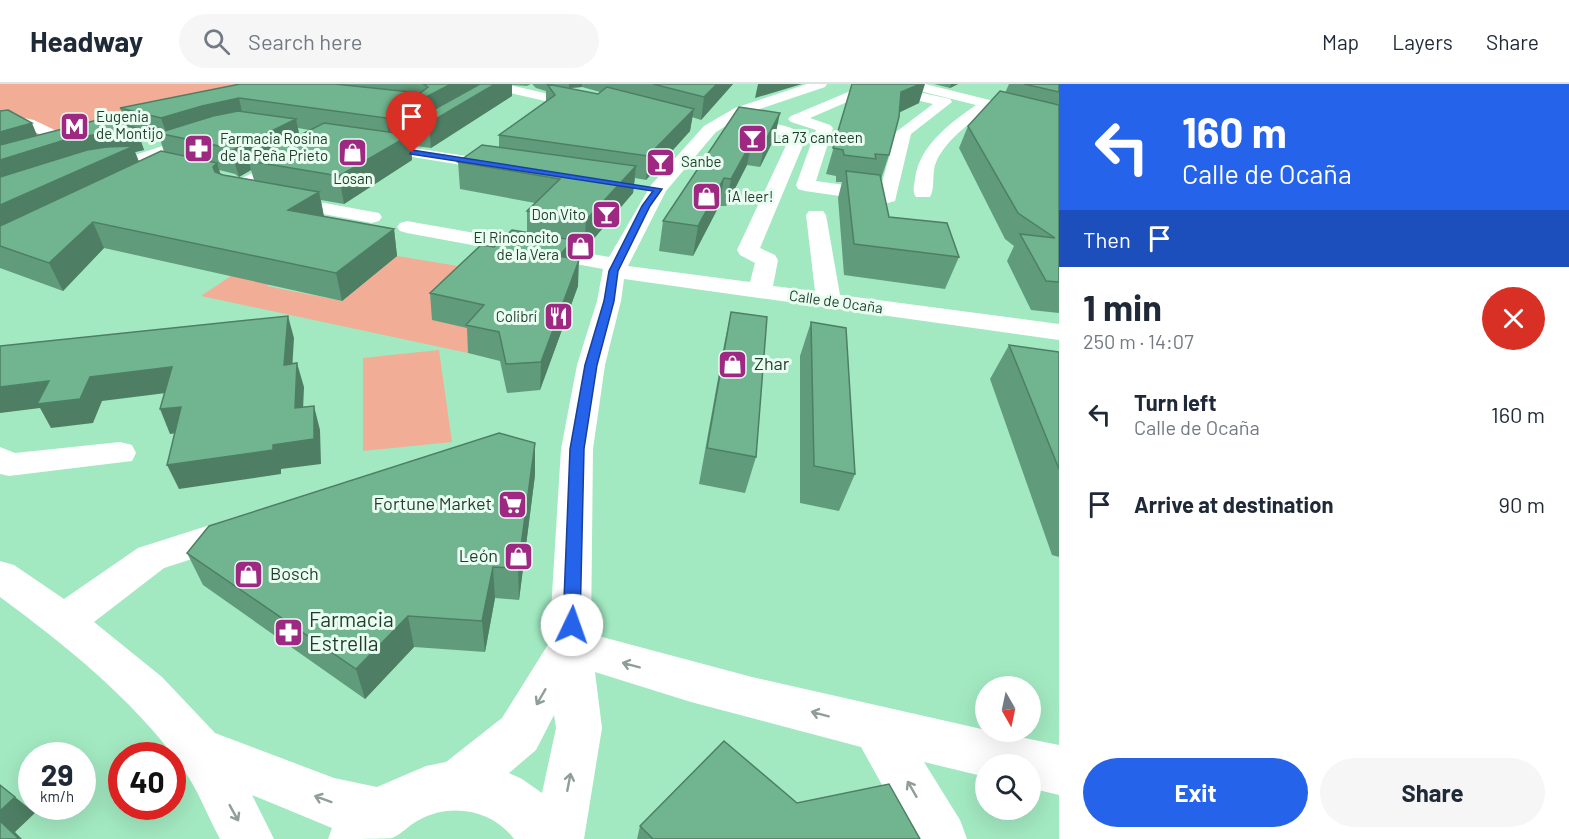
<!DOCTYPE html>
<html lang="en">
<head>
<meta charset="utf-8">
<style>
	:root { --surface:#fff; --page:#f6f6f7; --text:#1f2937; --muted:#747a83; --line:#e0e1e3; --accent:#2563eb }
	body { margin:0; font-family:Barlow,sans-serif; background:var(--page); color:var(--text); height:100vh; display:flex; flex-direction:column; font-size:22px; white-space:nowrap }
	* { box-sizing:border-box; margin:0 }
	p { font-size:20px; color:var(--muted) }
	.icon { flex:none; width:33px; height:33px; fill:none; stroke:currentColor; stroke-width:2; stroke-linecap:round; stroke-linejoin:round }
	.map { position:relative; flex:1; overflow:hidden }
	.drawer { display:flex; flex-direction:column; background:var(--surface); width:510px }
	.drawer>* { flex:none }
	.top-card { background:#2563eb; color:#fff; overflow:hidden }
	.needle { width:39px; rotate:171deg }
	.controls { position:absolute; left:975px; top:592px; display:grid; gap:12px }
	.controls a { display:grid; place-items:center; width:66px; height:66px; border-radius:50%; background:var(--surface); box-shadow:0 6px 24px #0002; font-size:30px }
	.speed { position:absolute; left:18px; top:658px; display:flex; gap:12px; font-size:30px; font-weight:700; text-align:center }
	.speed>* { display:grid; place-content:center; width:78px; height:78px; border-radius:50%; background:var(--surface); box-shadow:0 6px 24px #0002; line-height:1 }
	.speed small { font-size:15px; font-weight:400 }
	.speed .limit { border:9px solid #d22; background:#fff; color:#111 }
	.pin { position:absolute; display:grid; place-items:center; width:51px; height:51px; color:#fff; margin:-62px -26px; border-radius:50% 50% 50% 0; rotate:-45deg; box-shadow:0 0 6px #0007 }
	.pin .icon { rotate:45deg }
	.me { position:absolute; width:66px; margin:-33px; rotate:3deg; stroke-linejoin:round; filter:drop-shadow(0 0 4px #0008) }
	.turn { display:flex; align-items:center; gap:21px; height:126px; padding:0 24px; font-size:27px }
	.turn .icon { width:78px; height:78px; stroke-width:2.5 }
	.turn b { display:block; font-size:42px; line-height:51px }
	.then { display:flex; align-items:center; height:57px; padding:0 24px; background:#0003; gap:12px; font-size:22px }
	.round { display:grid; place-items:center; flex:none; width:63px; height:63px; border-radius:32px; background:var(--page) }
	.headline { display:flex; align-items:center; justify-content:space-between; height:102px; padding:0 24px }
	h1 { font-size:36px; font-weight:700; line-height:45px }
	.action { display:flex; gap:12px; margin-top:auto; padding:12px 24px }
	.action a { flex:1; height:69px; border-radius:36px; background:var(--accent); color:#fff; font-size:24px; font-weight:700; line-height:69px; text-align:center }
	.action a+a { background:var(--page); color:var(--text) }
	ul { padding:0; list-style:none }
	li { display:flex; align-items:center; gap:18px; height:90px; padding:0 24px }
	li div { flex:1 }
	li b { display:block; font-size:22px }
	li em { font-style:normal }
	header { display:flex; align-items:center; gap:36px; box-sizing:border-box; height:84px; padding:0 30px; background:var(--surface); border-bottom:2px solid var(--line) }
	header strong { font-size:28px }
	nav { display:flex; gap:33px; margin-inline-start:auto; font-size:21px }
	.search { width:420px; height:54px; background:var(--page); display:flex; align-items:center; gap:15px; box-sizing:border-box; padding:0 21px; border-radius:33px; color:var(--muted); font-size:22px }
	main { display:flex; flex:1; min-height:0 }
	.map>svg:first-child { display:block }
	.green { fill:#f2ad96 }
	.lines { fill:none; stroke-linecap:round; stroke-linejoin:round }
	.minor { fill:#fff; fill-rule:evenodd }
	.wall { fill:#609c7b; fill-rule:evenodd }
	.shaded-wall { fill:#4e7f64 }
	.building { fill:#70b58f; stroke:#4e7f64; stroke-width:1.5 }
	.oneway { stroke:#8f9e96 }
	.route { fill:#2563eb; stroke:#184099; stroke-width:1.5 }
	.labels { text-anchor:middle; stroke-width:6; stroke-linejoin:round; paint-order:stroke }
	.far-poi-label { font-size:15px; fill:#1f3c2d; stroke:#e9fef1; text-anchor:start }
	.far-street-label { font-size:15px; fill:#1f3c2d; stroke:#e9fef1 }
	.poi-label { font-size:18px; fill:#1f3c2d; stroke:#e9fef1; text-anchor:start }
	.near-poi-label { font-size:21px; fill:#1f3c2d; stroke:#e9fef1; text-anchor:start }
</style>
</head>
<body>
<header>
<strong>Headway</strong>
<div class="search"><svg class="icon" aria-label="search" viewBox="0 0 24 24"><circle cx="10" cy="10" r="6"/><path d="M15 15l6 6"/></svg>Search here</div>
<nav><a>Map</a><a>Layers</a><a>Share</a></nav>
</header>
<main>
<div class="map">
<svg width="1059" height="755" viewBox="0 0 1059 755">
	<rect width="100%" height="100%" fill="#a2e9c1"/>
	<path class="green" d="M 0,0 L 259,0 L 210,18 L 68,60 L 0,50 Z
		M 291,152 L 328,159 L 267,202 L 342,217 L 397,172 L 482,186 L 485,249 L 468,269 L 201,212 Z
		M 439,266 L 452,358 L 363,367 L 363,274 Z"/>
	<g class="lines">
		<path class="minor" d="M 495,0 L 505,0 L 589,19 L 596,23 L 589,27 L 502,7 L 478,21 L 468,21 L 466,18 Z
			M 807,0 L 827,0 L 825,3 L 745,30 L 716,48 L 666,107 L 628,182 L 750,198 L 755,179 L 740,171 L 737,166 L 789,55 L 785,52 L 759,48 L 757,45 C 767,34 798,43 806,54 L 760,164 L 775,171 L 778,176 L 773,202 L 815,207 L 806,131 L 809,127 L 823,127 L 826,131 L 840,211 L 1059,240 L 1059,256 L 624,195 L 621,217 L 605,281 L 593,365 L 591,550 L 752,593 L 986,646 L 986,648 L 996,648 L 1059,661 L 1059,711 L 1030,704 L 1030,681 L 986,681 L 986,693 L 924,678 L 960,736 L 967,755 L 912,755 L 861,663 L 691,618 L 595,588 L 602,644 L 584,755 L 514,755 C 493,726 451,718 419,736 C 409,741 402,750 392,754 C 384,755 339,755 328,755 L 332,744 L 252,711 L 274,755 L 220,755 C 207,731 197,703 181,682 C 133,615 65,561 0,513 L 0,477 L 14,481 L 64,515 L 138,464 L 238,432 L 251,436 L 256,446 L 251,456 L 164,484 L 94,538 L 162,593 L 215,649 L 334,694 L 377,703 L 426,682 L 446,678 L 502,634 L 549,559 L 561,365 L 577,281 L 597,217 L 603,185 L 407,149 L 400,147 L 397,143 L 400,139 L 407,137 L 609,173 L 651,101 L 704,42 L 735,24 ZM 554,631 L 556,644 L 542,709 L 522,695 L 509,689 L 536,666 Z
			M 858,0 L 883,0 L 950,15 L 952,18 L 911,50 L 895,117 L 888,119 L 805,107 L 798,105 L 796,101 L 816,46 L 791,38 L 788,35 L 791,32 L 860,3 ZM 875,6 L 933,20 L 896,48 L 880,106 L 816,97 L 833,44 L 830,41 L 810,34 Z
			M 925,0 L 1059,33 L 1059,43 L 990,25 C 971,37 942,59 935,81 C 932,91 935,105 930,113 L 916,113 C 912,107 914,102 915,95 C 919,62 950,39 976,21 L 920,7 L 918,4 L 920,1 Z
			M 0,29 L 34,36 L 65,51 L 85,46 L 98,50 L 100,53 L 92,58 L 85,56 L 63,61 L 24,43 L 0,37 Z
			M 200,50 L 206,52 L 208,55 L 206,58 L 144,80 L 93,87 L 87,86 L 84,82 L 87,78 L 93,77 L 135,71 Z
			M 369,57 L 505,78 L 511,79 L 514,83 L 511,87 L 505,88 L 363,65 L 361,62 L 363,59 Z
			M 293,69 L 299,70 L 302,74 L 299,78 L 249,105 L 379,129 L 382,133 L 379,137 L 372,139 L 231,113 L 224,111 L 222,107 L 224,103 Z
			M 120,358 L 132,361 L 136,369 L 132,377 L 9,392 L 0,390 L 0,363 L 15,369 Z"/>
	</g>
	<path class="wall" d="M 240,0 L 531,0 L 527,2 L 512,1 L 512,12 L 431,64 L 416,62 L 414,44 L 403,50 L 410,51 L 412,76 L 344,120 L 321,116 L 324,133 L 394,145 L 397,172 L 342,217 L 104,164 L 63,207 L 0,184 L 0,27 L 37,52 L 127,42 L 120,24 ZM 298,44 L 309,46 L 299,51 ZM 138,49 L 160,55 L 164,68 L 139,78 L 135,68 L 144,66 ZM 219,86 L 235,90 L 239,93 L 251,86 L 254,96 L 223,91 L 220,90 Z
		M 532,0 L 733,0 L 701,36 L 692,33 L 690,47 L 646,96 L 635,94 L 633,109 L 584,166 L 572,164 L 572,175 L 578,202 L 540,306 L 507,309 L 500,277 L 468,269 L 467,244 L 432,236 L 430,209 L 494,163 L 527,148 L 527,127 L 535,119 L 460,105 L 458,78 L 499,63 L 499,51 L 546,17 L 546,7 L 536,4 ZM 582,3 L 600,8 L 598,10 L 569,4 Z
		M 852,0 L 919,19 L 900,28 L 889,71 L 881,95 L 889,133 L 959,173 L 945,205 L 844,191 L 838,114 L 842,98 L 836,98 L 836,92 L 826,90 Z
		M 934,0 L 958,0 L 950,4 Z
		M 1009,0 L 1059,0 L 1059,229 L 1031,226 L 1007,177 L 1014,162 L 1005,155 L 959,64 L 968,42 L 1005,9 Z
		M 739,23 L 775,53 L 760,83 L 747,81 L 726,122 L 719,122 L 693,172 L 659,167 L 663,137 Z
		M 731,228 L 756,373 L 745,409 L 699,400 L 724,261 Z
		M 811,238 L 855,390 L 839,427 L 800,419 L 800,272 Z
		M 1009,261 L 1059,268 L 1059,473 L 1052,471 L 990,295 Z
		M 535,359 L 535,391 L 519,516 L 495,514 L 485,568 L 414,563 L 365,615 L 203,501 L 187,469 Z
		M 797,719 L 920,755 L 637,755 L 640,742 Z"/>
	<path class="shaded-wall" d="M 451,0 L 490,0 L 413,37 L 414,44 L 390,58 L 386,34 Z
		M 495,0 L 512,0 L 512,12 L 431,64 L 429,39 Z
		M 569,0 L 582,0 L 582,3 L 569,4 Z
		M 717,0 L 733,0 L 701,36 L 704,13 Z
		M 758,0 L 802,0 L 755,14 Z
		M 920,0 L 925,0 L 919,19 L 894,31 L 901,8 Z
		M 951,0 L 958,0 L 950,4 Z
		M 239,14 L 244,37 L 167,51 L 161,34 L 202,22 Z
		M 694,25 L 690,47 L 646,96 L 648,72 Z
		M 780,29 L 775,53 L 760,83 L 765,57 Z
		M 296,35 L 301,59 L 249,77 L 251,86 L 239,93 L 231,67 Z
		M 32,39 L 41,61 L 0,73 L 0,48 Z
		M 136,44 L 144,66 L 135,68 L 142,85 L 0,153 L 0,76 L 68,55 Z
		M 410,51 L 412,76 L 344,120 L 339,92 Z
		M 753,55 L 747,81 L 726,122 L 731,95 Z
		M 217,79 L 224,102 L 220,107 L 213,83 Z
		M 636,82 L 633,109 L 584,166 L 586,136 Z
		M 724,94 L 719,122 L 693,172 L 698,142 Z
		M 319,108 L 324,133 L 288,126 Z
		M 93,138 L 104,164 L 63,207 L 49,179 Z
		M 394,145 L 397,172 L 342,217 L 336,189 Z
		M 573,156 L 572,182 L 559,172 Z
		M 579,176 L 578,202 L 540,306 L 541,278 Z
		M 288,232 L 294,254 L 291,304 L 284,281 Z
		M 297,279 L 304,303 L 302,349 L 295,324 Z
		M 172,283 L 182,307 L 102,317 L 93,339 L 51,344 L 40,324 L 0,329 L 0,303 Z
		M 314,322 L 320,346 L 321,380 L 281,385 L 281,390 L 179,405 L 167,381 L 273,361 Z
		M 181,323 L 191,347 L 170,350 L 160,325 Z
		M 535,359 L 535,391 L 519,516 L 518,484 Z
		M 493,483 L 495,514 L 485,568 L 482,537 Z
		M 408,532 L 414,563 L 365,615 L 356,585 Z
		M 15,713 L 35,729 L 15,748 L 22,755 L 19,755 L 0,737 L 0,727 Z"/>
	<path class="building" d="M 240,0 L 335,0 L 420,9 L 428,3 L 423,0 L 451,0 L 386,34 L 239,14 L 202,22 L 161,34 L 120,24 Z
		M 480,0 L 495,0 L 429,39 L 413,37 Z
		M 547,0 L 598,10 L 607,3 L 694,25 L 648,72 L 499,51 L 555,11 Z
		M 653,0 L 717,0 L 704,13 Z
		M 852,0 L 920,0 L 901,8 L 899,33 L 889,71 L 875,70 L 876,75 L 844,71 L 843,66 L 833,64 Z
		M 1024,0 L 1059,0 L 1059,8 Z
		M 1000,7 L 1059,21 L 1059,198 L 1046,197 L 1020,150 L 1055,154 L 1018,129 L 968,42 Z
		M 739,23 L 780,29 L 765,57 L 753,55 L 731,95 L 724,94 L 698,142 L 663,137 Z
		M 8,26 L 32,39 L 0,48 L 0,27 Z
		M 238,27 L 296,35 L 231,67 L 228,64 L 158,49 L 213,32 Z
		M 101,35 L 136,44 L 68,55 L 0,76 L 0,61 Z
		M 324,39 L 410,51 L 339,92 L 249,77 Z
		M 482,61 L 636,82 L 586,136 L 527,127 L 560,95 L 458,78 Z
		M 134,62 L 0,121 L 0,93 L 87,66 L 106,63 Z
		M 161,67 L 217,79 L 213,83 L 215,88 L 223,91 L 319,108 L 288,126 L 394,145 L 336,189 L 93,138 L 49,179 L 0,162 L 0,142 Z
		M 846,87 L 880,91 L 889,133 L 947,139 L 959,173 L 854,160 Z
		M 512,146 L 573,156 L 559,172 L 579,176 L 541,278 L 506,280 L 499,248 L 466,241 L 484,221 L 430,209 L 481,161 L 494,163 Z
		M 731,228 L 767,233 L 756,373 L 707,364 Z
		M 288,232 L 284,281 L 297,279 L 295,324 L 314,322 L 314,355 L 273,361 L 273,366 L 167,381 L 181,323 L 160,325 L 172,283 L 90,293 L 80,315 L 37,320 L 49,297 L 0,303 L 0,262 Z
		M 811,238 L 846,244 L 855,390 L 814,382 Z
		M 1009,261 L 1059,268 L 1059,385 Z
		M 499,349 L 535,359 L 518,484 L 493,483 L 482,537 L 408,532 L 356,585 L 187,469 L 209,442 Z
		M 724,657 L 797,719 L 889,700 L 920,755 L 653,755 L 640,742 Z
		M 0,701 L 15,713 L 0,727 Z
		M 0,737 L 19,755 L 0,755 Z"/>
	<defs><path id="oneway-shaft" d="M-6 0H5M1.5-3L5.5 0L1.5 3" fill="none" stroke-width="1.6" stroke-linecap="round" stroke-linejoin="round" transform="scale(1.5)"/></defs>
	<g class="oneway">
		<use href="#oneway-shaft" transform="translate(631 581) rotate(-165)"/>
		<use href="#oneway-shaft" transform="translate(541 613) rotate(120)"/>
		<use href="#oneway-shaft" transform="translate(820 630) rotate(-165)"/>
		<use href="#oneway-shaft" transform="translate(569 698) rotate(-79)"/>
		<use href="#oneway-shaft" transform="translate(912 705) rotate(-120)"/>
		<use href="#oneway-shaft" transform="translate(323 715) rotate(-160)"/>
		<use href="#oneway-shaft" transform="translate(234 729) rotate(61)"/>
	</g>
	<path class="route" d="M 412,66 L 662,105 L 650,122 L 618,187 L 614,217 L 597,281 L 584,365 L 580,541 L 578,546 L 572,548 L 566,546 L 563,541 L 570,365 L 585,281 L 604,217 L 609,187 L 642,122 L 653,107 L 410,70 Z"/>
	<defs>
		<symbol id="metro-square" viewBox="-11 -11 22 22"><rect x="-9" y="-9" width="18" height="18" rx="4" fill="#9e2983" stroke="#e9fef1"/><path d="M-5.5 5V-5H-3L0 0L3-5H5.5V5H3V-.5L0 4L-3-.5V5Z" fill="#fff"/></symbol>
		<symbol id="bar-square" viewBox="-11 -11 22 22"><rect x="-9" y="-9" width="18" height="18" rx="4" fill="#9e2983" stroke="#e9fef1"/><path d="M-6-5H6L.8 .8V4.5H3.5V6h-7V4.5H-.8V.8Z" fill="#fff"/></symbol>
		<symbol id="pharmacy-square" viewBox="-11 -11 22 22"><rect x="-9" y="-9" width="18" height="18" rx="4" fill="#9e2983" stroke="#e9fef1"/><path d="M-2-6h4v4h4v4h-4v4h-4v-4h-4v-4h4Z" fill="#fff"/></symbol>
		<symbol id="shop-square" viewBox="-11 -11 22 22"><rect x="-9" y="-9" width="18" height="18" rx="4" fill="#9e2983" stroke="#e9fef1"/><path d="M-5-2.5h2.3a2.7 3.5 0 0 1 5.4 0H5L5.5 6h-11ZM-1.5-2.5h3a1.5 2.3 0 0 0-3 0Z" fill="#fff"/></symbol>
		<symbol id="restaurant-square" viewBox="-11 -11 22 22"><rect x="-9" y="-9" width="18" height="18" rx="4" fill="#9e2983" stroke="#e9fef1"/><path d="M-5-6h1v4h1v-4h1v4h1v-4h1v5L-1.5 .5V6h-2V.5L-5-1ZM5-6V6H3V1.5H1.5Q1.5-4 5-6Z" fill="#fff"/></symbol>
		<symbol id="supermarket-square" viewBox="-11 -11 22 22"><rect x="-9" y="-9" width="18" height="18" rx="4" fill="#9e2983" stroke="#e9fef1"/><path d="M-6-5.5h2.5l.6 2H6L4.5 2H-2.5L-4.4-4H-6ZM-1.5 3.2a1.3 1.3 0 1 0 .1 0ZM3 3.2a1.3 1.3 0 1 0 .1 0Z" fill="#fff"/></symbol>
	</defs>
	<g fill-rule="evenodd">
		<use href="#metro-square" x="58" y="26" width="33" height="33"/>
		<use href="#bar-square" x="736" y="38" width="33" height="33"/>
		<use href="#pharmacy-square" x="182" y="48" width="33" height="33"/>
		<use href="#shop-square" x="336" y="52" width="33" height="33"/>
		<use href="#bar-square" x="644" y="62" width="33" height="33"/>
		<use href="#shop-square" x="690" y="96" width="33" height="33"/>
		<use href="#bar-square" x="590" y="114" width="33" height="33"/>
		<use href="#shop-square" x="564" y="146" width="33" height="33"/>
		<use href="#restaurant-square" x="542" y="216" width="33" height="33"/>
		<use href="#shop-square" x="716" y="264" width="33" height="33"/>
		<use href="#supermarket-square" x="496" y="404" width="33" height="33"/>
		<use href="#shop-square" x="502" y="456" width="33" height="33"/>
		<use href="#shop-square" x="232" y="474" width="33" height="33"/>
		<use href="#pharmacy-square" x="272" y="532" width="33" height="33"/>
	</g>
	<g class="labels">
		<g class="far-poi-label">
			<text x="96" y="38">Eugenia<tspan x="96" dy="17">de Montijo</tspan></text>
			<text x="773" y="59">La 73 canteen</text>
			<text x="220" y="60">Farmacia Rosina<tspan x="220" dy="17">de la Peña Prieto</tspan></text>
			<text x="681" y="83">Sanbe</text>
			<text x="353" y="100" text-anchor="middle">Losan</text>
			<text x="727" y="118">¡A leer!</text>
			<text x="586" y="136" text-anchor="end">Don Vito</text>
			<text x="559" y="159" text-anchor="end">El Rinconcito<tspan x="559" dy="17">de la Vera</tspan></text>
			<text x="537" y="238" text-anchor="end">Colibrí</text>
		</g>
		<g class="far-street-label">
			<text transform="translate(836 218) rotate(8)" y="5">Calle de Ocaña</text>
		</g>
		<g class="poi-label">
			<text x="754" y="286">Zhar</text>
			<text x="492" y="426" text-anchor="end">Fortune Market</text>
			<text x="498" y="478" text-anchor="end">León</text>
			<text x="270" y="496">Bosch</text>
		</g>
		<g class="near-poi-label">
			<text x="309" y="543">Farmacia<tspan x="309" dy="24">Estrella</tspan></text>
		</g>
	</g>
</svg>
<div class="controls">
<a><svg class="needle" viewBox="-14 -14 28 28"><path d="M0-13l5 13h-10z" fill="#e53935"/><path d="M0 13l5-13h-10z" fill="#747a83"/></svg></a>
<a><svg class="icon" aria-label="search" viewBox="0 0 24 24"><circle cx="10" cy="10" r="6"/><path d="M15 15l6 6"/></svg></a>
</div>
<div class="speed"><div>29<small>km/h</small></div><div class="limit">40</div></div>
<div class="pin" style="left:412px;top:69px;background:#d93025"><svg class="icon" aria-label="arrive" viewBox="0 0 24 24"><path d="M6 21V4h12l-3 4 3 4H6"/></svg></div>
<svg class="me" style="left:572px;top:541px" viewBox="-20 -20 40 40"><circle r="19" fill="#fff"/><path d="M0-13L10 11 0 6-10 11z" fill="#2563eb"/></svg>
</div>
<section class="drawer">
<div class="top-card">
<div class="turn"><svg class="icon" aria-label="left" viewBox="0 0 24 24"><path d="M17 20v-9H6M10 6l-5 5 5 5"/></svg><div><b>160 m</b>Calle de Ocaña</div></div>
<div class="then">Then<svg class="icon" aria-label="arrive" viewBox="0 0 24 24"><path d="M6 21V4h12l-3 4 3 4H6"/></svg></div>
</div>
<div class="headline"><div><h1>1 min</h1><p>250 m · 14:07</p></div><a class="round" style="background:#d93025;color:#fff"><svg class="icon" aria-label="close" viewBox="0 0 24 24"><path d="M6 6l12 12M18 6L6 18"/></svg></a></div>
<ul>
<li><svg class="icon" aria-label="left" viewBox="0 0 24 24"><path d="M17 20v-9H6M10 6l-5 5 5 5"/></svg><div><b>Turn left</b><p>Calle de Ocaña</p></div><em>160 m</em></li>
<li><svg class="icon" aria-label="arrive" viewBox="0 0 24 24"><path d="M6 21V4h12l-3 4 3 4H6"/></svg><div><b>Arrive at destination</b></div><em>90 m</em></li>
</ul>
<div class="action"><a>Exit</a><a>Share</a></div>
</section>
</main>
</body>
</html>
